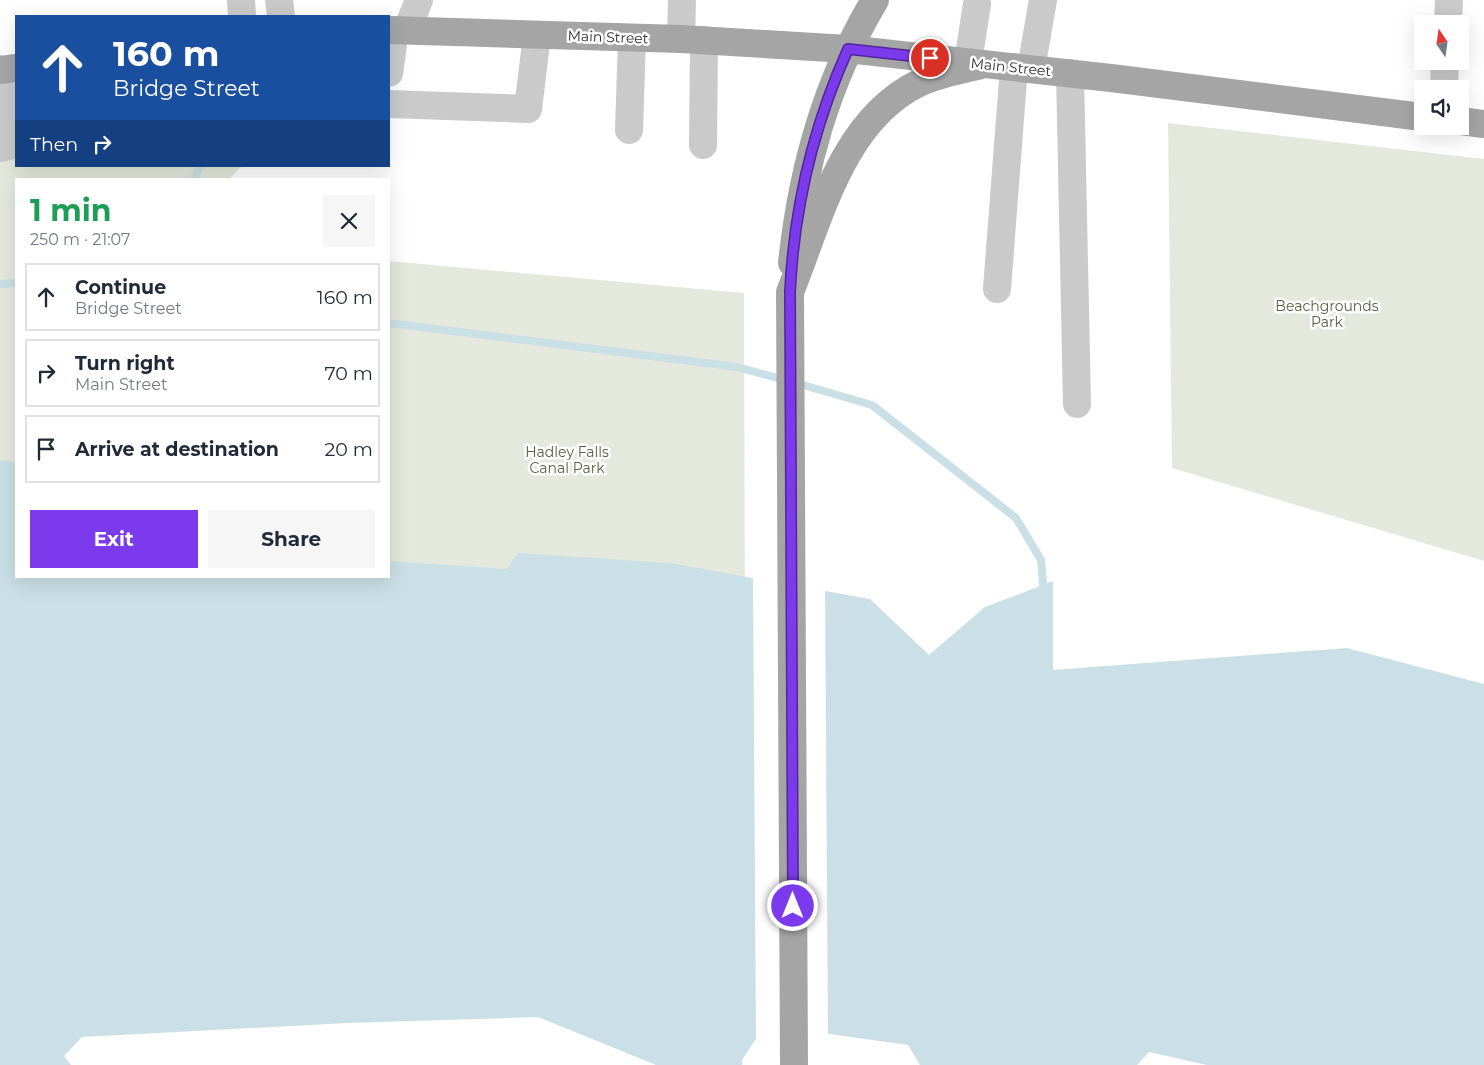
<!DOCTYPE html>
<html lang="en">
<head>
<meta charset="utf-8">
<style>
	:root { --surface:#fff; --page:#f6f6f7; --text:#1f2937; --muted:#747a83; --line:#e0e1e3; --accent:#7c3aed }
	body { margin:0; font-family:Montserrat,sans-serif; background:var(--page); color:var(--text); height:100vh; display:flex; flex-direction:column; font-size:19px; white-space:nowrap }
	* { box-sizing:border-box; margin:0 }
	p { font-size:16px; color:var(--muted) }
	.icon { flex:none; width:28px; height:28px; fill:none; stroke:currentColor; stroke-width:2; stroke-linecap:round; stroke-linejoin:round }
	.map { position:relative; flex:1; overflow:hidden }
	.panel { position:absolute; left:15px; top:178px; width:375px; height:400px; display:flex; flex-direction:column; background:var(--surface); border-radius:0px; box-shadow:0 5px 20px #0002 }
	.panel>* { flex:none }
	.guide { position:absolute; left:15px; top:15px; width:375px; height:152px; border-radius:0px; box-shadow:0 5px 20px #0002; background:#1a4fa0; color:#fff; overflow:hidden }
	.needle { width:32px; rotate:347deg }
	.buttons { position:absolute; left:1414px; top:15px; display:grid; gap:10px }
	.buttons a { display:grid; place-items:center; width:55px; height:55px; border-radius:0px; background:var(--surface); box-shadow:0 5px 20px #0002; font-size:25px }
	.pin { position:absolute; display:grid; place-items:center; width:42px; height:42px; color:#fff; margin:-21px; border:2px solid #fff; border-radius:50%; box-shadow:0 1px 5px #0007 }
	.me { position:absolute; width:55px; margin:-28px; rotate:0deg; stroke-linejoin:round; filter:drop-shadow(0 0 4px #0008) }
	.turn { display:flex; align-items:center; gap:18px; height:105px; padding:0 15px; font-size:22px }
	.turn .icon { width:65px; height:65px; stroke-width:2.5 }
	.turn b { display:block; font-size:35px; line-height:42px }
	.then { display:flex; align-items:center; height:48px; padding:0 15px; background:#0003; gap:10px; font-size:19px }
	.round { display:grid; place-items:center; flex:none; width:52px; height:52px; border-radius:0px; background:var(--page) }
	.headline { display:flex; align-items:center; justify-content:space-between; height:85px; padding:0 15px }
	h1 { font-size:30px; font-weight:700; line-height:38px; color:#1e9e55 }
	.button { display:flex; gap:10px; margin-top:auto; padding:10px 15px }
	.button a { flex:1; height:58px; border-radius:0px; background:var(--accent); color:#fff; font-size:20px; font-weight:700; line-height:58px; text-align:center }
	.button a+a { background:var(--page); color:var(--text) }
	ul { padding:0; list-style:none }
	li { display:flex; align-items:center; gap:15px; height:68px; margin:0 10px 8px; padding:0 5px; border:2px solid var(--line); border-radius:0px }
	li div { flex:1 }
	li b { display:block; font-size:19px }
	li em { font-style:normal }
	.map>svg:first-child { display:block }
	.green { fill:#e5e8dc }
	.water { fill:#cae0e6 }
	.pier { fill:#fff }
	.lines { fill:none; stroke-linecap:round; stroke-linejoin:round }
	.stream { stroke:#cae0e6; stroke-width:8 }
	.minor { stroke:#cacaca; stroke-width:28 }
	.major { stroke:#a5a5a5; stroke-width:28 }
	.route-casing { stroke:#51269a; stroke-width:12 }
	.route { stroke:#7c3aed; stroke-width:9 }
	.labels { text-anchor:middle; stroke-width:5; stroke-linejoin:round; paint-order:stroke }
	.street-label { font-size:14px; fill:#2d2d2d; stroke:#fff }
	.park-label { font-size:14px; fill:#566240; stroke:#fff }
</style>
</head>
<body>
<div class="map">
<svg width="1484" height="1065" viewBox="0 0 1484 1065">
	<rect width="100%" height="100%" fill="#fff"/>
	<path class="green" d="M 16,92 L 16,166 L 242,166 L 229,179 L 16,179 L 16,483 L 0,479 L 0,95 Z
		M 1168,123 L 1484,159 L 1484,561 L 1172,468 Z
		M 389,261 L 744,293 L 745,664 L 389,576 Z"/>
	<path class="water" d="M 0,460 L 16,462 L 16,576 L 389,576 L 389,561 L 507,569 L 518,553 L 670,563 L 870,599 L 929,655 L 985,607 L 1053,581 L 1053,670 L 1347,648 L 1484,684 L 1484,1065 L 1207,1065 L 1149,1052 L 1137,1065 L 920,1065 L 908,1045 L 765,1025 L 742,1060 L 742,1065 L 656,1065 L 538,1017 L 347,1023 L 82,1037 L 64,1056 L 71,1065 L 0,1065 Z"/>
	<path class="pier" d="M 753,575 L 825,588 L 828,1036 L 766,1028 L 756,1044 Z"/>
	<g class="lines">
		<path class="stream" d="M 194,179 L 200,166
			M 0,284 L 16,283
			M 389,323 L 737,367 L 785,380
			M 796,383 L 872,405 L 1016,518 L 1041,560 L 1044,595"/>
		<path class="minor" d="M 241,0 L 242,16
			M 279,0 L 281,16
			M 1448,24 L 1449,0
			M 407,30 L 419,0
			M 681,39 L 682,0
			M 968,62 L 977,4
			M 0,69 L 9,146 L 0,148
			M 1031,69 L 1043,0
			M 389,73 L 395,30
			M 1070,73 L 1077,404
			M 1444,89 L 1445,61
			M 389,104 L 528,109 L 537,35
			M 629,130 L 632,38
			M 703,145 L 704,40
			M 997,289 L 1014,67"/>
		<path class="major" d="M 389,30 L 681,39 L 847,49 L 1111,78 L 1422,117
			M 0,70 L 16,68
			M 1460,121 L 1484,124
			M 792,263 C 802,169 826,82 875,0
			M 794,1065 L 790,292 C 820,219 841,121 919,83 C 940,73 963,70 985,64"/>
	</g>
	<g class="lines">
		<defs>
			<path id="route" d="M 793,906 L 790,292 C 794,207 813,127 848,49 L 930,58"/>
		</defs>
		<use href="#route" class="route-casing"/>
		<use href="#route" class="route"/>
	</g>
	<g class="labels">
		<g class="street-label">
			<text transform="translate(608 37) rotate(2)" y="5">Main Street</text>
			<text transform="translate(1011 67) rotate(6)" y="5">Main Street</text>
		</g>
		<g class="park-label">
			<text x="1327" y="311">Beachgrounds<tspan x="1327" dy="16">Park</tspan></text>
			<text x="567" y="457">Hadley Falls<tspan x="567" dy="16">Canal Park</tspan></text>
		</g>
	</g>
</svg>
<div class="buttons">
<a><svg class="needle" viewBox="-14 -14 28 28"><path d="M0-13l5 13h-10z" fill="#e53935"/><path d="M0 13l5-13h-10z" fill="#747a83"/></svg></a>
<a><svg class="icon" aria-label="sound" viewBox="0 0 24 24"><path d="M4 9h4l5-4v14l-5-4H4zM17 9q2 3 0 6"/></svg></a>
</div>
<div class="pin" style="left:930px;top:58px;background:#d93025"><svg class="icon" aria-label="arrive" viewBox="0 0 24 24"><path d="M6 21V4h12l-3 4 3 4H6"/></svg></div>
<svg class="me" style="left:793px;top:906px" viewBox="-20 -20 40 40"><circle r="17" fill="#7c3aed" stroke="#fff" stroke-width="3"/><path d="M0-11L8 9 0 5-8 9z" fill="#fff"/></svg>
<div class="guide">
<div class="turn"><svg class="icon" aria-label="ahead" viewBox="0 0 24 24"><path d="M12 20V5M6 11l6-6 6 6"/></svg><div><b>160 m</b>Bridge Street</div></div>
<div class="then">Then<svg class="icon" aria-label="right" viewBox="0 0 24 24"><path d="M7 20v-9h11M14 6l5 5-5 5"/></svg></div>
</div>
<section class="panel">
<div class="headline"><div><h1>1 min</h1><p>250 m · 21:07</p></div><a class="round"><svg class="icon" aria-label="close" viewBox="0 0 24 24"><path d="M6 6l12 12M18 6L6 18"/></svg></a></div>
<ul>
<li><svg class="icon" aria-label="ahead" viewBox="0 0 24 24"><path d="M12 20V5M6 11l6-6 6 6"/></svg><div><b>Continue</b><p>Bridge Street</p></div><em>160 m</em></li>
<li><svg class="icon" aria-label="right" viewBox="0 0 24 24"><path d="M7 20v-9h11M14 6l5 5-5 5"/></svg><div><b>Turn right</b><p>Main Street</p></div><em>70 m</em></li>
<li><svg class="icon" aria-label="arrive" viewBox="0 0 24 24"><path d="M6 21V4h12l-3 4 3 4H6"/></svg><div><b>Arrive at destination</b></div><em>20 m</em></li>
</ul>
<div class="button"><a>Exit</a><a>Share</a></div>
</section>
</div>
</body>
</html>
